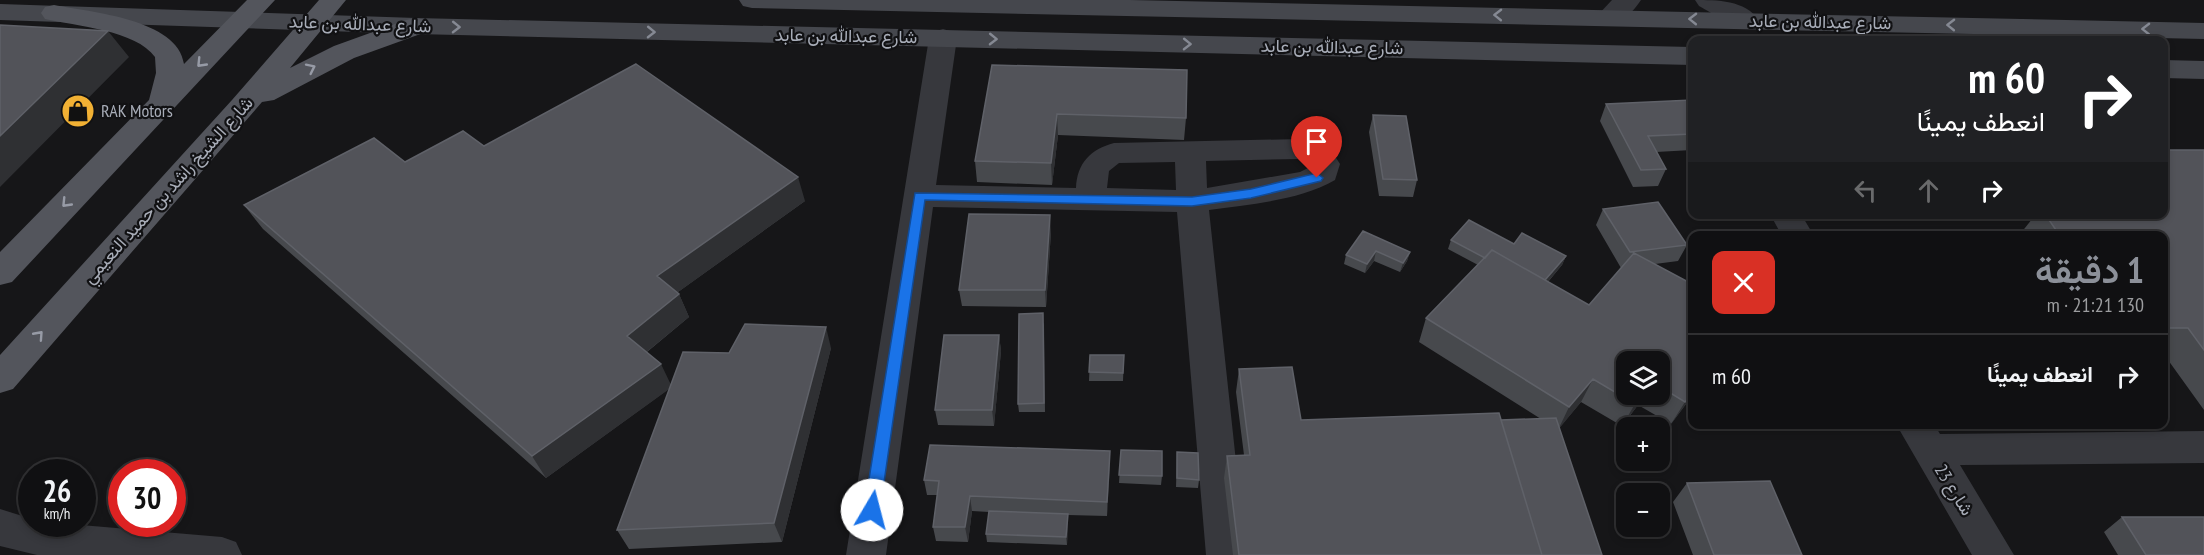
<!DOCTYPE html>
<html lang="ar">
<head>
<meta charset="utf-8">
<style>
	:root { --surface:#101012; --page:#1e1e20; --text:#f1f3f6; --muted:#9c9d9f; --line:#303032; --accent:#8c9099 }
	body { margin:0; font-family:"PT Sans Narrow",Vazirmatn,sans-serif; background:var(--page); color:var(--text); direction:rtl; height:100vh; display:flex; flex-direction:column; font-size:22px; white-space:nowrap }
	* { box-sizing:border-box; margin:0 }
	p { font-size:20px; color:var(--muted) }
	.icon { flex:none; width:33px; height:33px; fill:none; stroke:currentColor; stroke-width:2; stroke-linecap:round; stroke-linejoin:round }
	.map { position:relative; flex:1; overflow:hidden; direction:ltr }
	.drawer { position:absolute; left:1688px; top:231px; width:480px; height:198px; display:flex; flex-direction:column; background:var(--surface); border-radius:12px; box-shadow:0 3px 9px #0003,0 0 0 2px var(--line); direction:rtl }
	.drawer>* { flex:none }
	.hud { position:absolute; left:1688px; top:36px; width:480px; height:183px; border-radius:12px; box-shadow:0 3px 9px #0003,0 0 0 2px var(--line); direction:rtl; background:#202124; color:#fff; overflow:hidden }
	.buttons { position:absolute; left:1616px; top:351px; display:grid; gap:12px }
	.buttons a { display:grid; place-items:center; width:54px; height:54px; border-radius:12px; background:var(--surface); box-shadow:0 3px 9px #0003,0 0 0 2px var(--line); font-size:30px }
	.speed { position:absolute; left:18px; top:459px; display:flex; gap:12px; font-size:30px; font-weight:700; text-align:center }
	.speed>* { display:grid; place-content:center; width:78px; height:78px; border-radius:50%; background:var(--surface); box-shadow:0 3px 9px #0003,0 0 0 2px var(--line); line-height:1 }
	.speed small { font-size:15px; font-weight:400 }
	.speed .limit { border:9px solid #d22; background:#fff; color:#111 }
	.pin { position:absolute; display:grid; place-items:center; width:51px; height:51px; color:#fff; margin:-62px -26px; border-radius:50% 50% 50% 0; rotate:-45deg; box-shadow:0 0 6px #0007 }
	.pin .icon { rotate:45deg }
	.me { position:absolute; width:66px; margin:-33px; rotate:8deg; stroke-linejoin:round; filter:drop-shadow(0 0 4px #0008) }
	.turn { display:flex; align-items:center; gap:21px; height:126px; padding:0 24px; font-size:27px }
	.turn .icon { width:78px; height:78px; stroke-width:2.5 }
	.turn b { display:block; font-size:42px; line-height:51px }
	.lanes { display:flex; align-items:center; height:57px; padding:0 24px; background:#0003; justify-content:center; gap:30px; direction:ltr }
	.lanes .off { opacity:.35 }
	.round { display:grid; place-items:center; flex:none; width:63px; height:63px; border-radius:12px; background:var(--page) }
	.summary { display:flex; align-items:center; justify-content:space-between; height:102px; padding:0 24px }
	h1 { font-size:36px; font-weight:600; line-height:45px; color:var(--accent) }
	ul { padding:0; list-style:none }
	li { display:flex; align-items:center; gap:18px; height:84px; padding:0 24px; border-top:2px solid var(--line) }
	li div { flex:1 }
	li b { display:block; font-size:22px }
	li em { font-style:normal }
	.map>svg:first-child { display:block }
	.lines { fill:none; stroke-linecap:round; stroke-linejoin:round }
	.minor { fill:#37383d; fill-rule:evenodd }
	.secondary { fill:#45474d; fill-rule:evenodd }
	.primary { fill:#53555c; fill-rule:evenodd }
	.wall { fill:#47494d; fill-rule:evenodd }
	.shaded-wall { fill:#2f3033 }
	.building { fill:#525359; stroke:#5f6168; stroke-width:1.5 }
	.oneway { stroke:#858993 }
	.oneway2 { stroke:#979ba6 }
	.route { fill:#1a73e8; stroke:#114b97; stroke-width:1.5 }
	.labels { text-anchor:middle; stroke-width:4.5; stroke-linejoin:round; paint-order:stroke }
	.street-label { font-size:18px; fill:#a8adb8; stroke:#111113 }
	.poi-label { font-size:18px; fill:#a8adb8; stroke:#111113; text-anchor:start }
</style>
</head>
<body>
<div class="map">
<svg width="2204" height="555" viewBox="0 0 2204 555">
	<rect width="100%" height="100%" fill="#161618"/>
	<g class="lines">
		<path class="minor" d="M 1612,0 L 1641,0 C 1631,15 1618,27 1600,23 L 1596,17 Z
			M 1695,0 C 1717,0 1745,0 1759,20 L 1755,26 C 1735,31 1716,15 1699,6 Z
			M 943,29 L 953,32 L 957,38 L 936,185 L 1076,188 C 1077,163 1091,149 1114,143 L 1301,139 L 1331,150 L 1340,164 L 1335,180 C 1298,201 1250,204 1209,210 L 1246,555 L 1206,555 L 1177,212 L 933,207 L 886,555 L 846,555 L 929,38 L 933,32 ZM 1298,159 L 1309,164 L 1310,167 L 1300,172 L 1207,188 L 1206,161 ZM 1175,162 L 1176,190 L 1107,188 L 1109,171 L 1119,163 Z
			M 1770,214 L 1801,214 L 1814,236 L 1782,236 Z
			M 1896,424 L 1934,424 L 1940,434 L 2204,431 L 2204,463 L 1960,465 L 2014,555 L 1972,555 Z
			M 0,509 L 32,519 L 32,524 L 69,524 L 222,537 L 236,542 L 242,555 L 37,555 L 0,546 Z"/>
		<path class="secondary" d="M 739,0 L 1130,0 L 2204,23 L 2204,39 L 752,8 L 743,6 Z
			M 0,4 L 416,18 L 1692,47 L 1692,65 L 416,34 L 0,20 Z
			M 2163,60 L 2204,61 L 2204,79 L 2163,78 Z"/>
		<path class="primary" d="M 247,0 L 275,0 L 12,282 L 0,285 L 0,252 L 149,100 L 156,73 L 155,57 C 136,30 75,26 45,19 L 41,13 L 45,7 L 54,5 C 90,12 178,19 184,64 Z
			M 319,0 L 346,0 L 290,68 L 334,46 L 406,20 L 416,18 L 426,20 L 429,26 L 426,32 L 354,58 L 274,100 L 262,102 L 13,389 L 0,393 L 0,355 L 232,100 Z"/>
	</g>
	<path class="wall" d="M 992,65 L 1186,118 L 1184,140 L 1058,135 L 1052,185 L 977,182 L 975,161 Z
		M 1692,100 L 1692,150 L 1656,152 L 1666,169 L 1658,186 L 1633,187 L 1600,121 L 1606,104 Z
		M 1373,115 L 1417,180 L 1413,197 L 1379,196 L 1369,132 Z
		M 484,146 L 805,201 L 678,292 L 689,317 L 647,352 L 671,385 L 729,353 L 831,348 L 782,542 L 629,549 L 617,530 L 670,388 L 546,478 L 263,229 L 244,205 L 405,162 Z
		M 2204,150 L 2204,410 L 2163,353 L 2163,236 L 2023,236 L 2021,233 L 2036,214 L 2163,214 Z
		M 1603,209 L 1687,245 L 1678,261 L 1655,264 L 1692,396 L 1671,424 L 1638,405 L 1622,426 L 1581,402 L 1559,428 L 1602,555 L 1233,555 L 1224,478 L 1227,456 L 1244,455 L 1236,392 L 1239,369 L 1301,420 L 1501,420 L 1541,419 L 1419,342 L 1426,318 L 1478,265 L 1448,249 L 1451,240 L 1514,244 L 1566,256 L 1562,265 L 1548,282 L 1589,305 L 1621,268 L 1596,225 ZM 1659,362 L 1659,394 L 1626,394 Z
		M 1363,231 L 1410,252 L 1407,261 L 1400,272 L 1374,261 L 1365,273 L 1344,264 L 1346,255 Z
		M 1051,232 L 1046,307 L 962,306 L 959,290 Z
		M 1044,322 L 1045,412 L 1019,412 L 1018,404 Z
		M 999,335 L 1001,351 L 994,426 L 938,425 L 935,410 Z
		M 1090,355 L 1124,355 L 1123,381 L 1089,381 Z
		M 1121,450 L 1162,476 L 1161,485 L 1119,483 Z
		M 1110,451 L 1107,516 L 1068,515 L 1067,545 L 987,542 L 986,534 L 989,512 L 972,511 L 968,542 L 936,541 L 933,527 L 937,495 L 927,495 L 924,480 Z
		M 1177,452 L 1199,480 L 1198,488 L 1176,487 Z
		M 1687,483 L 1802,555 L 1693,555 L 1673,502 Z
		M 2122,517 L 2204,555 L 2118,555 L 2104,532 Z"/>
	<path class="shaded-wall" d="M 108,31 L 129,57 L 0,187 L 0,136 Z
		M 1057,114 L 1058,135 L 1052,185 L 1051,163 Z
		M 798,177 L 805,201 L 667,300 L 657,276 Z
		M 1050,215 L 1051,232 L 1046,307 L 1045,290 Z
		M 1376,251 L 1374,261 L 1365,273 L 1367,264 Z
		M 1410,252 L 1407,261 L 1400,272 L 1403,263 Z
		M 1566,256 L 1562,265 L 1535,297 L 1539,288 Z
		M 679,294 L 689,317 L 638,359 L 627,336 Z
		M 826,327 L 831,348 L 782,542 L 774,523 Z
		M 999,335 L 1001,351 L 994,426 L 992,410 Z
		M 661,364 L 672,387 L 546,478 L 532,456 Z
		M 1593,379 L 1581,402 L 1558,430 L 1569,407 Z
		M 1692,393 L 1692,396 L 1671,424 L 1685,402 Z
		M 1642,394 L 1644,394 L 1638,405 L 1622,426 L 1635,404 Z
		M 1110,451 L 1110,466 L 1107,516 L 1107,502 Z
		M 970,496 L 972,511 L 968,542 L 965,527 Z
		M 1068,514 L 1068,522 L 1067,545 L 1066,537 Z"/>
	<path class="building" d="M 0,25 L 108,31 L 0,136 Z
		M 636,64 L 798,177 L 657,276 L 679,294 L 627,336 L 661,364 L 532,456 L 244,205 L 374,138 L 405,162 L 463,131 L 484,146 Z
		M 992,65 L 1187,70 L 1186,118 L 1057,114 L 1051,163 L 975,161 Z
		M 1692,100 L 1692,134 L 1648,136 L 1666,169 L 1641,170 L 1606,104 Z
		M 1373,115 L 1406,116 L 1417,180 L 1383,179 Z
		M 2163,150 L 2204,150 L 2204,350 L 2188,328 L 2163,328 L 2163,236 L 2060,236 L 2045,214 L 2163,214 Z
		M 1658,202 L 1687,245 L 1630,252 L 1603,209 Z
		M 969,214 L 1050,215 L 1045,290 L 959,290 Z
		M 1469,220 L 1514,244 L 1522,233 L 1566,256 L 1545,280 L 1492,250 L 1485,258 L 1451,240 Z
		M 1363,231 L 1410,252 L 1403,263 L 1376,251 L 1367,264 L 1346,255 Z
		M 1492,250 L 1589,305 L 1634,253 L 1692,284 L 1692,393 L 1685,402 L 1659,386 L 1659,362 L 1626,362 L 1626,394 L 1642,394 L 1635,404 L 1593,379 L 1569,407 L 1426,318 Z
		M 1043,313 L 1044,403 L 1018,404 L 1019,314 Z
		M 745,324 L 826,327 L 774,523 L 617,530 L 683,352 L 729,353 Z
		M 944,335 L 999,335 L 992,410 L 935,410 Z
		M 1090,355 L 1124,355 L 1123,373 L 1089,372 Z
		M 1292,367 L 1301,420 L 1499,413 L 1542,555 L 1239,555 L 1227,456 L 1250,455 L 1239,369 Z
		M 1556,418 L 1602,555 L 1542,555 L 1501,420 Z
		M 930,445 L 1110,451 L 1107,502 L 970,496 L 965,527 L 933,527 L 939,481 L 924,480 Z
		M 1121,450 L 1162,451 L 1162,476 L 1119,475 Z
		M 1177,452 L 1198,453 L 1199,480 L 1177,478 Z
		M 1770,481 L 1802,555 L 1714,555 L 1687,483 Z
		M 989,511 L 1068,514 L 1066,537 L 986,534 Z
		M 2122,517 L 2204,517 L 2204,555 L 2146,555 Z"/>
	<defs><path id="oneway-chevron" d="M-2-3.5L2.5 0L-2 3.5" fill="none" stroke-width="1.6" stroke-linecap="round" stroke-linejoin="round" transform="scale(1.5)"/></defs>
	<g class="oneway">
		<use href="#oneway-chevron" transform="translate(1498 15) rotate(-179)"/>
		<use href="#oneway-chevron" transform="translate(1693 19) rotate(-179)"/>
		<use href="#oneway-chevron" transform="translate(1951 25) rotate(-179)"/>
		<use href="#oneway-chevron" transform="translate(456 27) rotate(1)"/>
		<use href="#oneway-chevron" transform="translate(2146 29) rotate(-179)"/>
		<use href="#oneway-chevron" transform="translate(651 32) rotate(1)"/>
		<use href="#oneway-chevron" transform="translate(993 39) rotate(1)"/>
		<use href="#oneway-chevron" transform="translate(1187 44) rotate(1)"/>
	</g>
	<g class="oneway2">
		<use href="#oneway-chevron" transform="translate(201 63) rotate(134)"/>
		<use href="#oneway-chevron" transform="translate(311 68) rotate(-26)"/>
		<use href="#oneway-chevron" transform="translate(66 203) rotate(134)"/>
		<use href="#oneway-chevron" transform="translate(39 335) rotate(-48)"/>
	</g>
	<path class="route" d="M 1317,173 L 1323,178 L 1321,181 L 1251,198 L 1192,206 L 925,200 L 880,510 L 878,515 L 872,517 L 867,515 L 864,510 L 915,193 L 1192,197 L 1251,189 Z"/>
	<defs>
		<symbol id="shop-disc" viewBox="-11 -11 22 22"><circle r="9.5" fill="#f2b134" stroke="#111113"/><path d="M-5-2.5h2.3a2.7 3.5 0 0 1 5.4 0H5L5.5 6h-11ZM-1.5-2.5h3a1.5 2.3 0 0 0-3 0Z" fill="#111"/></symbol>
	</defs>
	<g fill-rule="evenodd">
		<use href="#shop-disc" x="59" y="92" width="38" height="38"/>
	</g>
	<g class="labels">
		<g class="street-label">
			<text transform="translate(1820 22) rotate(1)" y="6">شارع عبدالله بن عابد</text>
			<text transform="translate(360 24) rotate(2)" y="6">شارع عبدالله بن عابد</text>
			<text transform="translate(846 36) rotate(1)" y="6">شارع عبدالله بن عابد</text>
			<text transform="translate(1332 47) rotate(1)" y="6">شارع عبدالله بن عابد</text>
			<text transform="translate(168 190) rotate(-48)" y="6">شارع الشيخ راشد بن حميد النعيمي</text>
			<text transform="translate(1954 490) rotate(58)" y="6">شارع 23</text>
		</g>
		<g class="poi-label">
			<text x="101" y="117">RAK Motors</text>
		</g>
	</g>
</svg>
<div class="buttons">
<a><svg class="icon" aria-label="layers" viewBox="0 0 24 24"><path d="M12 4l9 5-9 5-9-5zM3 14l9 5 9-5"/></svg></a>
<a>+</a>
<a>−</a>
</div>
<div class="speed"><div>26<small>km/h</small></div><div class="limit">30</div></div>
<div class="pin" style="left:1317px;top:178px;background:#d93025"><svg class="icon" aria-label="arrive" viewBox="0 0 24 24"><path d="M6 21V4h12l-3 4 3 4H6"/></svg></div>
<svg class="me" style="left:872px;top:510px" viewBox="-20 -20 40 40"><circle r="19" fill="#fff"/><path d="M0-13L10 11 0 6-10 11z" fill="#1a73e8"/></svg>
<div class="hud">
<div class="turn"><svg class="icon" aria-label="right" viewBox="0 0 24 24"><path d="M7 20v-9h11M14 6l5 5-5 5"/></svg><div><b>60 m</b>انعطف يمينًا</div></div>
<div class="lanes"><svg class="icon off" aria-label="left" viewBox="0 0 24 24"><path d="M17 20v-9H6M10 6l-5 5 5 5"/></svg><svg class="icon off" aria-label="ahead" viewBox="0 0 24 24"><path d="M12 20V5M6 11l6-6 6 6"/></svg><svg class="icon" aria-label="right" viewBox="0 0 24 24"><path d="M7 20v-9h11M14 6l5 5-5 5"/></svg></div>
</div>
<section class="drawer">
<div class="summary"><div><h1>1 دقيقة</h1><p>130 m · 21:21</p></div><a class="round" style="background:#d93025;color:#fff"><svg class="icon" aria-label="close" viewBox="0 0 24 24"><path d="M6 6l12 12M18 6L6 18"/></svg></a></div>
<ul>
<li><svg class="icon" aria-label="right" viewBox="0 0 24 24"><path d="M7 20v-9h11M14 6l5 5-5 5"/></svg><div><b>انعطف يمينًا</b></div><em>60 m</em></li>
</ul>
</section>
</div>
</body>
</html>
